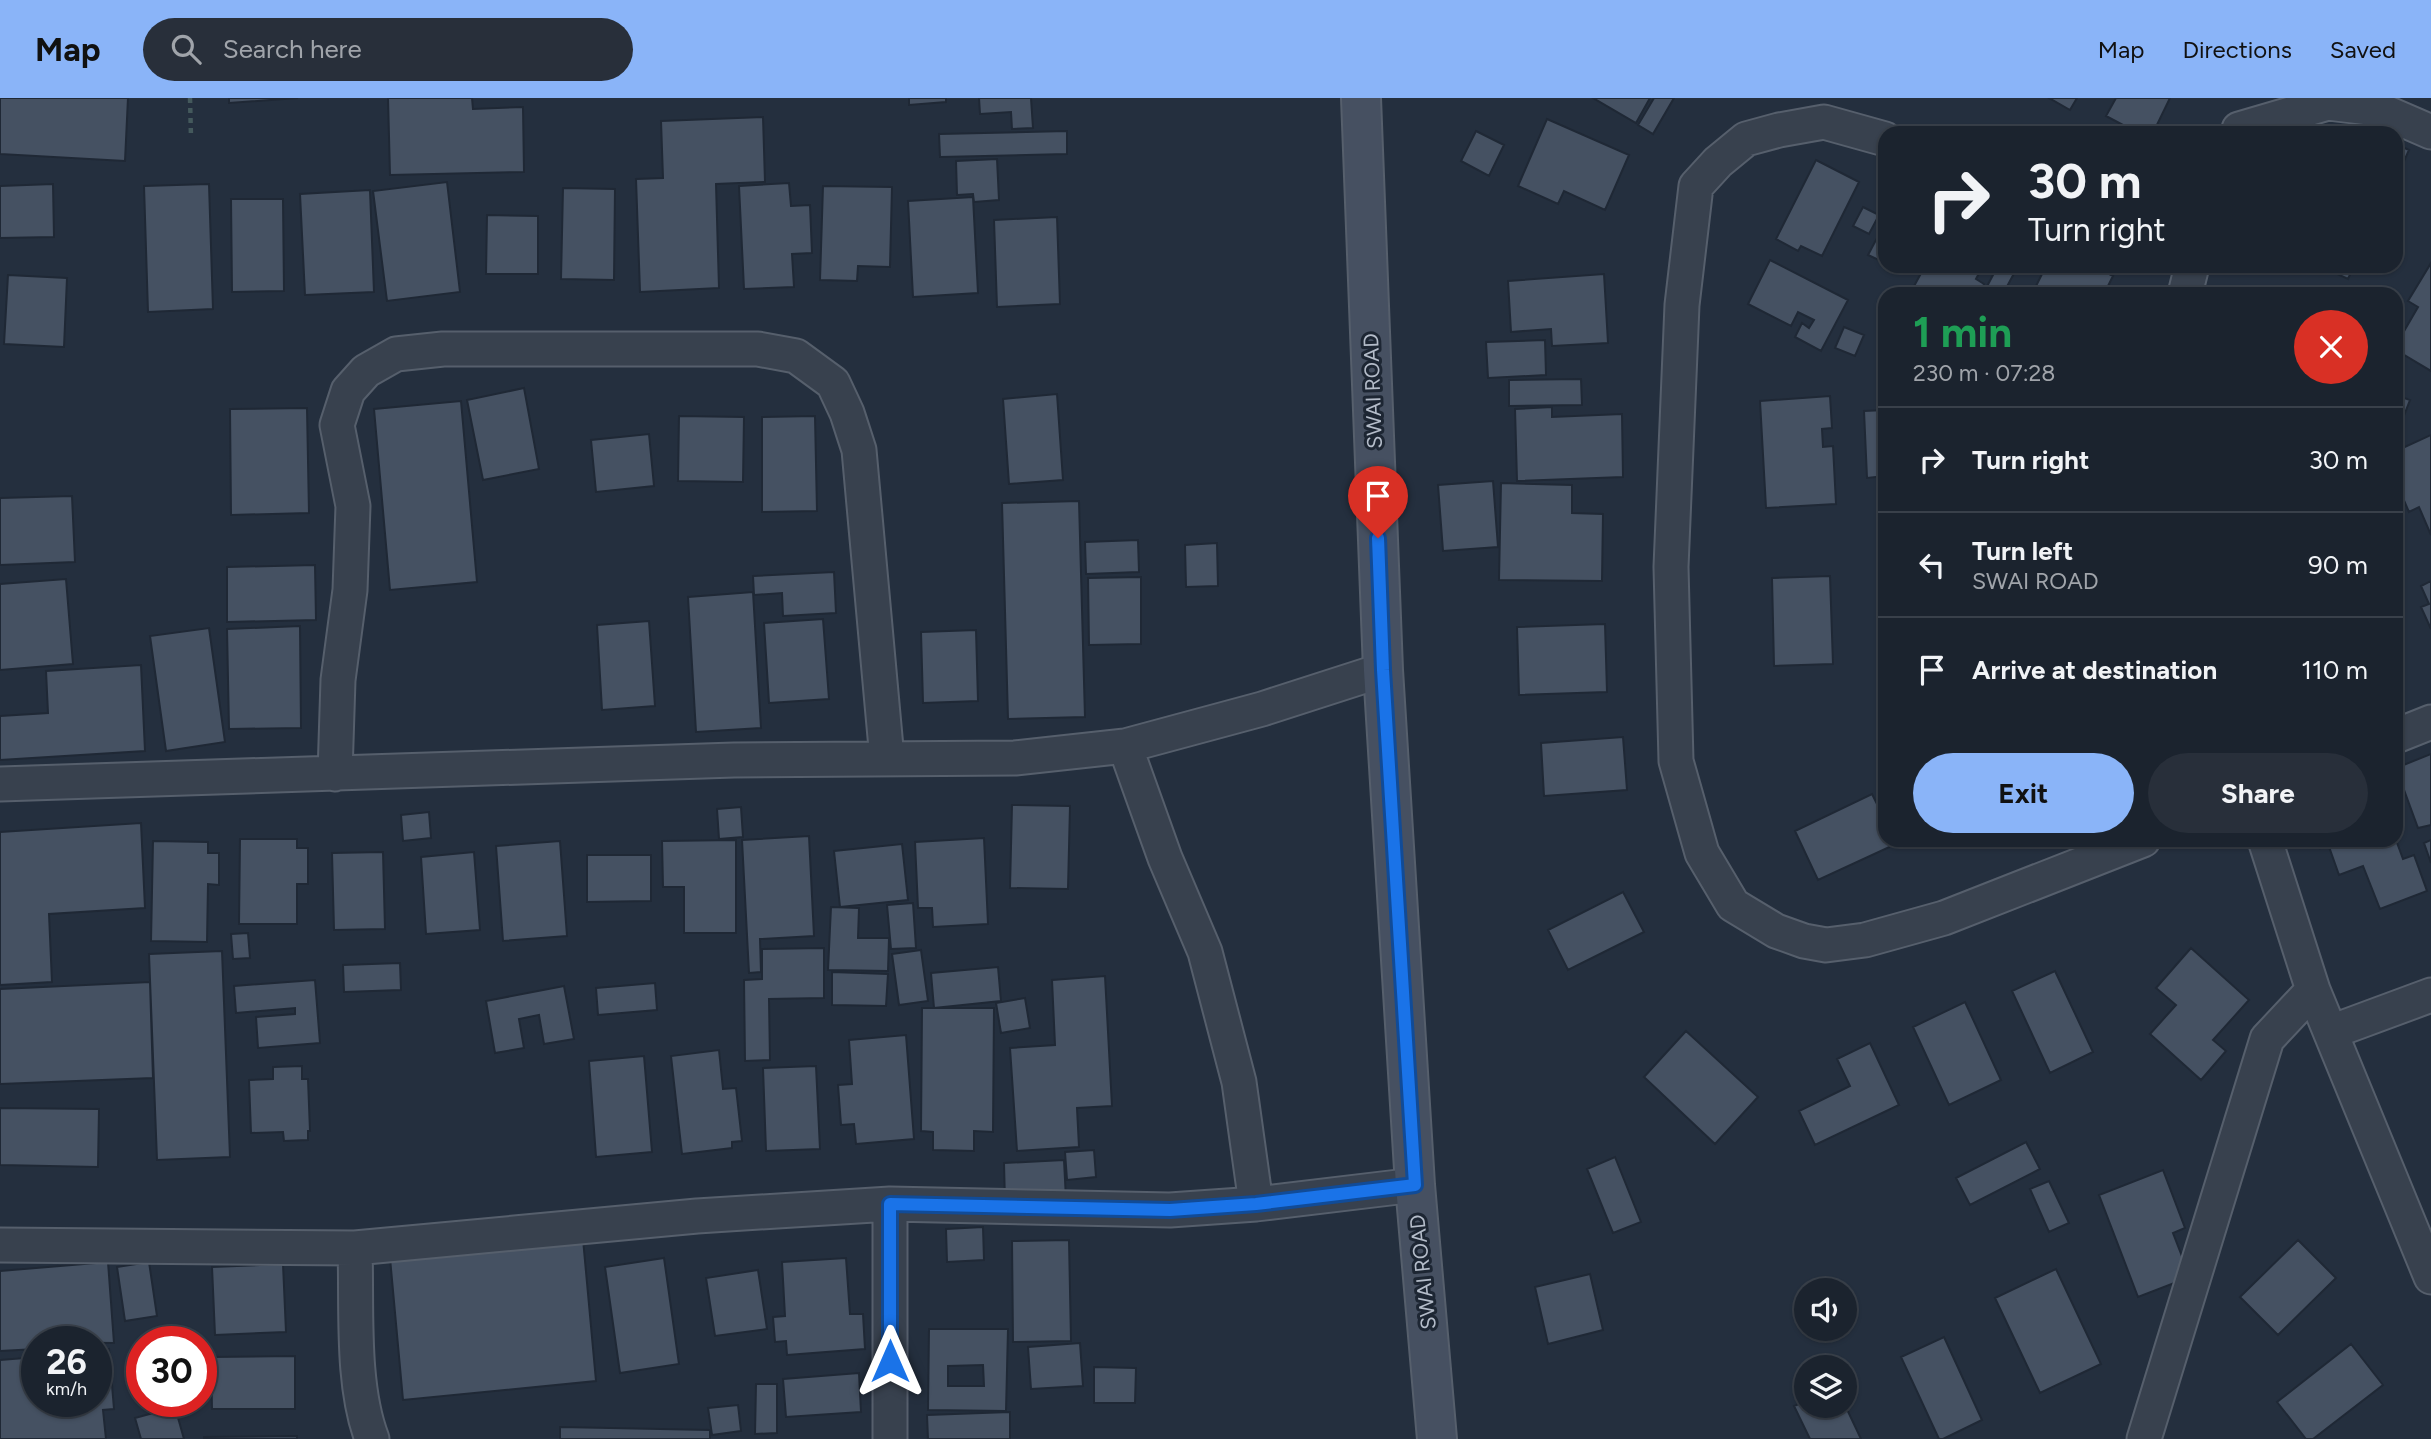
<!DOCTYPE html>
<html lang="en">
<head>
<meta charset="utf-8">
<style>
	:root { --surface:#1b232e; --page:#282f3a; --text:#f1f3f6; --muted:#a0a4aa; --line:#39404a; --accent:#8ab4f8 }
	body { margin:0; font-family:Figtree,sans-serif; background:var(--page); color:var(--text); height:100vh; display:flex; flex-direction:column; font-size:26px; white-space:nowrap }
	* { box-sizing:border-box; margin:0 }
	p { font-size:23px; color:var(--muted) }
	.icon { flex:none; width:38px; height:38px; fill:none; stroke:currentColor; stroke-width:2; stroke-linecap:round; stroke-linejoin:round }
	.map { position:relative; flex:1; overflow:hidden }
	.sheet { position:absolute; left:1878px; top:189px; width:525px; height:560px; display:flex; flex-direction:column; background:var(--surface); border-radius:21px; box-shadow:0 2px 5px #0004,0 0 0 2px var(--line) }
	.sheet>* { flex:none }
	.guide { position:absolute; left:1878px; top:28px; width:525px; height:147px; border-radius:21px; box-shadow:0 2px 5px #0004,0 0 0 2px var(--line); background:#1b232e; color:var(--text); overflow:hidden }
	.buttons { position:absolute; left:1794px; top:1180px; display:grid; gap:14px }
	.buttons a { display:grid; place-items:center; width:63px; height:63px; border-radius:50%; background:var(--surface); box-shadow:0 2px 5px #0004,0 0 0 2px var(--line); font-size:35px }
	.speed { position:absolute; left:21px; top:1228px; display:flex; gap:14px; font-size:35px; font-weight:700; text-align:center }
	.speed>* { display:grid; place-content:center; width:91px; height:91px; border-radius:50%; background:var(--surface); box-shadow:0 2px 5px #0004,0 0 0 2px var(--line); line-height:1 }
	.speed small { font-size:18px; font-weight:400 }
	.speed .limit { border:10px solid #d22; background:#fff; color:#111 }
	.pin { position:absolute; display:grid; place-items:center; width:60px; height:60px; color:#fff; margin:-72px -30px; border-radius:50% 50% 50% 0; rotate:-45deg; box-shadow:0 0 7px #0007 }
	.pin .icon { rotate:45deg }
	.me { position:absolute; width:77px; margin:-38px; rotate:0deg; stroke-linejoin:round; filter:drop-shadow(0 0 5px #0008) }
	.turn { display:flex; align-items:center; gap:24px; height:147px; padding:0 35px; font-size:32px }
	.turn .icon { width:91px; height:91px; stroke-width:2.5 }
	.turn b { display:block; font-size:49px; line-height:60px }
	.round { display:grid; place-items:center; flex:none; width:74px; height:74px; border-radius:37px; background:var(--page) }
	.headline { display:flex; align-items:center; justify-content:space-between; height:119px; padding:0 35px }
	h1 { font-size:42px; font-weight:700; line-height:52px; color:#1e9e55 }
	.cta { display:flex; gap:14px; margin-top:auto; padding:14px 35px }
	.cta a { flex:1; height:80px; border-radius:42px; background:var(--accent); color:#111; font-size:28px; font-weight:700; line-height:80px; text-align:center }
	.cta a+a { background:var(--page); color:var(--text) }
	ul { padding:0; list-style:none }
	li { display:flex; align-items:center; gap:21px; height:105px; padding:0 35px; border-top:2px solid var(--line) }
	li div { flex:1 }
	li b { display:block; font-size:26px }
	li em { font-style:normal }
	header { display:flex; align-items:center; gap:42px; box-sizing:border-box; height:98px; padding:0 35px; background:var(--accent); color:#111 }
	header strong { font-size:33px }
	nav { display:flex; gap:38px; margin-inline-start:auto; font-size:24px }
	.search { width:490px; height:63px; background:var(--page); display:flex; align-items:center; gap:18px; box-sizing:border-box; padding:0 24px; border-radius:38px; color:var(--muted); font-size:26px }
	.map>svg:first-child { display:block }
	.building { fill:#455162; stroke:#1f2835; stroke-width:2; fill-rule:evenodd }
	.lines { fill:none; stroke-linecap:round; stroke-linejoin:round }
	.street-casing { stroke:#565f6c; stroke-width:37 }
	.secondary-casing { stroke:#565f6c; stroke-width:42 }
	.path { stroke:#44595c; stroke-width:4.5; stroke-dasharray:5 5; stroke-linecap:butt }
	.street { stroke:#38414e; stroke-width:33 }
	.secondary { stroke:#465061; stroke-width:38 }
	.route-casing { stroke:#114b97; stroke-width:18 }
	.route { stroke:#1a73e8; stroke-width:12 }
	.labels { text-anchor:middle; stroke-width:6; stroke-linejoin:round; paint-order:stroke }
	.street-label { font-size:21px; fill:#b4bcc9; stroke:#1d2633 }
</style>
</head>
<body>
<header>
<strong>Map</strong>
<div class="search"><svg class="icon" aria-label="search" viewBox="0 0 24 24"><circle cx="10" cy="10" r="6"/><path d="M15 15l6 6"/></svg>Search here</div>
<nav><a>Map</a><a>Directions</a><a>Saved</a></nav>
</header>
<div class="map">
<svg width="2431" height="1341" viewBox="0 0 2431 1341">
	<rect width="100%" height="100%" fill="#242f3e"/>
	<path class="building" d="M 0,0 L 128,0 L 125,63 L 0,56 Z
		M 229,0 L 298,0 L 229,5 Z
		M 388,0 L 472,0 L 473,11 L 523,9 L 524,74 L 390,77 Z
		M 909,0 L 946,0 L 946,4 L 909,7 Z
		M 979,0 L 1031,0 L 1033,30 L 1012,31 L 1011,14 L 980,16 Z
		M 1593,0 L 1650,0 L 1636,25 Z
		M 1654,0 L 1674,0 L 1653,36 L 1638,27 Z
		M 2049,0 L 2077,0 L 2070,12 Z
		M 2116,0 L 2170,0 L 2153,35 L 2138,35 L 2106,18 Z
		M 763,19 L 765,84 L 716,86 L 719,190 L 640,194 L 636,81 L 663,80 L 661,23 Z
		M 1547,21 L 1629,57 L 1605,112 L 1564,93 L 1558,106 L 1518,88 Z
		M 2348,25 L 2371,35 L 2343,35 Z
		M 1067,33 L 1067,56 L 940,59 L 939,36 Z
		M 1476,33 L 1504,47 L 1489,78 L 1461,63 Z
		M 2396,46 L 2409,52 L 2396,81 Z
		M 997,61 L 999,102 L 974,104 L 973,96 L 957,97 L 956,63 Z
		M 1816,62 L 1859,84 L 1822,158 L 1801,148 L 1798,153 L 1776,141 Z
		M 447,84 L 460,194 L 387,203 L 373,93 Z
		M 789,85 L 791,108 L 810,107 L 812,155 L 792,156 L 794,189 L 744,191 L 739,88 Z
		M 53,86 L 54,139 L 0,140 L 0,88 Z
		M 209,86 L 213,211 L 148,214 L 144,88 Z
		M 823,88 L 892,89 L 890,169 L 858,168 L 857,183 L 820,182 Z
		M 563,90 L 615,91 L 614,182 L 561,181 Z
		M 370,92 L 374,194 L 305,197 L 300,96 Z
		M 973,99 L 978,195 L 913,199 L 908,103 Z
		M 231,101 L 283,101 L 284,193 L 232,194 Z
		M 1863,109 L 1879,117 L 1869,136 L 1853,128 Z
		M 487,117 L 538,118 L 538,176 L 486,176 Z
		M 1057,119 L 1060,206 L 997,209 L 994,122 Z
		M 1877,140 L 1885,144 L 1883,164 L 1868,157 Z
		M 1770,162 L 1848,202 L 1821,253 L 1795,239 L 1802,225 L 1809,230 L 1814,222 L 1798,214 L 1791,228 L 1748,206 Z
		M 2431,165 L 2431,273 L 2396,252 L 2396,247 L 2418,209 L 2408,203 Z
		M 1925,168 L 1983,168 L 1976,181 L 1984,186 L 1979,196 L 1923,196 L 1913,190 Z
		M 1991,168 L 2018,168 L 2003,196 L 1983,196 L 1994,175 L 1989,172 Z
		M 2046,168 L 2094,168 L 2113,178 L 2104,196 L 2032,196 Z
		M 2320,168 L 2354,168 L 2348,181 Z
		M 1604,176 L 1608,245 L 1552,248 L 1551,231 L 1511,234 L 1508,183 Z
		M 8,177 L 67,180 L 64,249 L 4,246 Z
		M 1844,229 L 1864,237 L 1855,258 L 1835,250 Z
		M 1545,242 L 1546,277 L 1488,280 L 1486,244 Z
		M 1581,281 L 1582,307 L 1509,308 L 1509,282 Z
		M 524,290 L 539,371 L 483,382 L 467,302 Z
		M 1057,296 L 1063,382 L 1009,386 L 1003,301 Z
		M 2396,297 L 2410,302 L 2396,338 Z
		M 1830,298 L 1832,330 L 1822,331 L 1823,349 L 1833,348 L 1836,406 L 1766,410 L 1760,303 Z
		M 461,303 L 477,484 L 390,492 L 374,311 Z
		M 1552,309 L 1552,319 L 1622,316 L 1623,379 L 1517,383 L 1515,311 Z
		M 307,310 L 309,415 L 231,417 L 230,311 Z
		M 1885,312 L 1885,378 L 1867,380 L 1864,313 Z
		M 679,318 L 744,319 L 743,384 L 678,383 Z
		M 815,318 L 817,413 L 762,414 L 762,319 Z
		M 649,336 L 654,388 L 596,394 L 591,342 Z
		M 2431,337 L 2431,437 L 2419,409 L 2409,414 L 2396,384 L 2396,353 Z
		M 1493,383 L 1498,449 L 1443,453 L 1438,387 Z
		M 1501,385 L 1572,387 L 1572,415 L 1603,416 L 1602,483 L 1499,482 Z
		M 72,398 L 75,464 L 0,467 L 0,400 Z
		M 1079,403 L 1085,619 L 1008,621 L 1002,405 Z
		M 1138,442 L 1139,474 L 1086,476 L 1085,444 Z
		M 1217,445 L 1218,488 L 1186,489 L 1185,447 Z
		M 315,467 L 316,522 L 227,524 L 227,469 Z
		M 834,474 L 836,515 L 783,518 L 782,495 L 754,497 L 753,478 Z
		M 1830,478 L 1833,566 L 1774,568 L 1772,480 Z
		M 1141,479 L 1141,546 L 1089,547 L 1088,480 Z
		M 66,481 L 73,566 L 0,572 L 0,486 Z
		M 2431,483 L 2431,531 L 2421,509 L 2429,506 L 2421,488 Z
		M 753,494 L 761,630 L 696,634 L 688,499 Z
		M 823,521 L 829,601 L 769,605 L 764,525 Z
		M 649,523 L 655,608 L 602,612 L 597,527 Z
		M 1605,526 L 1607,594 L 1519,597 L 1517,529 Z
		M 300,528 L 301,630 L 229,631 L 227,531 Z
		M 209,530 L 225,644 L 166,653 L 150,538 Z
		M 976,532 L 978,603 L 923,605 L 921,534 Z
		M 141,567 L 145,653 L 0,662 L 0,618 L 48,615 L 46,573 Z
		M 1623,639 L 1627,692 L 1544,698 L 1541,645 Z
		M 2431,656 L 2431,727 L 2418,730 L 2396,670 Z
		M 1872,696 L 1885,722 L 1885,742 L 1894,742 L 1896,746 L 1818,782 L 1795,733 Z
		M 1012,707 L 1070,708 L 1068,791 L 1010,790 Z
		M 741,709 L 743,739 L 719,741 L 717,711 Z
		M 2396,709 L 2403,728 L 2396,731 Z
		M 429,714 L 431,740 L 403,743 L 401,717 Z
		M 141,725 L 145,810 L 49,816 L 52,884 L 0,887 L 0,734 Z
		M 809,738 L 814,838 L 760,841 L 761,874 L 749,875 L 742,742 Z
		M 984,740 L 988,826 L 933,829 L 932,810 L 918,810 L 915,744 Z
		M 240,741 L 297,741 L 297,750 L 308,750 L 308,786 L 297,786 L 297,826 L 239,826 Z
		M 736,742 L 736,835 L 684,835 L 684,789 L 663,789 L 662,743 Z
		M 2317,742 L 2396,742 L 2403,761 L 2414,757 L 2427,793 L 2380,811 L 2363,768 L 2339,777 L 2328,746 L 2320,750 Z
		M 2431,742 L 2431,765 L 2424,745 Z
		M 153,743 L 208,744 L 208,755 L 219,755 L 219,787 L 208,786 L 207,844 L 151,843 Z
		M 560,743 L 567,838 L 503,843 L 496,748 Z
		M 902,746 L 908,802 L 840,809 L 834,753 Z
		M 383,754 L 385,831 L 334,832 L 332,755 Z
		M 474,754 L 480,832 L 426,836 L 421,759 Z
		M 587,757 L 651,757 L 651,803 L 587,804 Z
		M 1623,794 L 1644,834 L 1568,872 L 1548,832 Z
		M 913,805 L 916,850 L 891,851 L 887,807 Z
		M 831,809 L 859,810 L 858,840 L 889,840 L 888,873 L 828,872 Z
		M 248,835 L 250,860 L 233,861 L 231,836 Z
		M 824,850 L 824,900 L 769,901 L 770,962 L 745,963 L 744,882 L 762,881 L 762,851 Z
		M 2191,850 L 2249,902 L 2213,942 L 2226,953 L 2201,982 L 2150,936 L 2176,907 L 2156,890 Z
		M 921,852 L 928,903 L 899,907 L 892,856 Z
		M 222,853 L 230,1059 L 157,1062 L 149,856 Z
		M 400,865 L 401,892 L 344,894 L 343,867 Z
		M 998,869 L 1001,903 L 934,910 L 931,875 Z
		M 2055,873 L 2093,954 L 2050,975 L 2012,893 Z
		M 832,874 L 888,876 L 886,908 L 832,907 Z
		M 1105,878 L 1112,1008 L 1077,1010 L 1079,1049 L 1017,1053 L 1010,950 L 1055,947 L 1052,882 Z
		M 315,882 L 320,945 L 258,950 L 256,919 L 295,916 L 295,910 L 236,915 L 234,888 Z
		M 150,884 L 153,980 L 0,986 L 0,891 Z
		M 655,885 L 657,912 L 598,917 L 596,890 Z
		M 564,888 L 574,941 L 544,946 L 539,917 L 519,921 L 524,950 L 495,955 L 486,903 Z
		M 1025,900 L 1030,930 L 1001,935 L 996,905 Z
		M 1965,904 L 2001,982 L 1949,1007 L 1913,929 Z
		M 922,910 L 994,910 L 993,1034 L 974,1033 L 974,1053 L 933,1052 L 933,1034 L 921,1033 Z
		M 1686,933 L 1758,999 L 1715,1046 L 1644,979 Z
		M 906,937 L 914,1041 L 856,1046 L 854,1026 L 841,1027 L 838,987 L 852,986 L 849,942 Z
		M 1870,945 L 1899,1007 L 1815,1047 L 1799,1013 L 1850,988 L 1837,961 Z
		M 719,952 L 723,991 L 736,990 L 742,1043 L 732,1044 L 732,1050 L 682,1056 L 671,958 Z
		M 644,958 L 652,1054 L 596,1059 L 589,963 Z
		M 302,968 L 302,981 L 308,981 L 310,1033 L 308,1033 L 308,1042 L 284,1043 L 283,1034 L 251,1035 L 249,982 L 273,981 L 273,969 Z
		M 816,968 L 820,1051 L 766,1053 L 763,970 Z
		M 0,1010 L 99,1011 L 98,1069 L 0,1067 Z
		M 2026,1044 L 2040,1071 L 1970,1107 L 1956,1080 Z
		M 1094,1052 L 1096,1079 L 1067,1082 L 1065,1054 Z
		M 1615,1059 L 1641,1124 L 1613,1135 L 1587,1071 Z
		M 1064,1062 L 1066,1101 L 1005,1105 L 1004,1065 Z
		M 2163,1072 L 2185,1130 L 2173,1135 L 2190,1179 L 2138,1199 L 2099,1097 Z
		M 2049,1083 L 2069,1125 L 2049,1134 L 2030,1091 Z
		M 983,1129 L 984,1162 L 947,1164 L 946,1131 Z
		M 583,1141 L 596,1283 L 403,1302 L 390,1160 Z
		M 1069,1142 L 1071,1243 L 1013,1244 L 1012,1143 Z
		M 2298,1142 L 2336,1180 L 2278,1237 L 2240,1199 Z
		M 664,1160 L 679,1266 L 620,1275 L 605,1169 Z
		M 846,1160 L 850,1216 L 863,1216 L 865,1251 L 787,1257 L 786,1243 L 775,1244 L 773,1219 L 785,1218 L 782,1164 Z
		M 108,1164 L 114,1245 L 37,1244 L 37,1251 L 0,1253 L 0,1173 Z
		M 149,1164 L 157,1218 L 125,1223 L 117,1169 Z
		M 283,1166 L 286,1234 L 215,1237 L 212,1169 Z
		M 2056,1171 L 2101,1266 L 2040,1295 L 1995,1200 Z
		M 758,1172 L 767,1231 L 715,1238 L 706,1180 Z
		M 1590,1176 L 1603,1232 L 1548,1246 L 1535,1189 Z
		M 929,1231 L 1008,1231 L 1006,1313 L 928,1312 ZM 983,1267 L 984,1288 L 948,1288 L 948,1268 Z
		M 1944,1239 L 1982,1322 L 1943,1341 L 1939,1341 L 1901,1259 Z
		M 1080,1245 L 1083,1288 L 1031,1291 L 1028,1249 Z
		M 2351,1246 L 2383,1287 L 2313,1341 L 2306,1341 L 2277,1304 Z
		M 109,1251 L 114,1311 L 103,1312 L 106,1341 L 0,1341 L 0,1262 L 37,1259 L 37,1304 L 96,1304 L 96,1253 Z
		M 295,1258 L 295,1311 L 212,1311 L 211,1259 Z
		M 1094,1269 L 1136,1270 L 1135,1305 L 1094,1305 Z
		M 859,1275 L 861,1314 L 786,1319 L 783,1281 Z
		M 756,1286 L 777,1286 L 777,1335 L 755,1336 Z
		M 1806,1303 L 1806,1307 L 1844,1307 L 1844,1305 L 1861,1341 L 1810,1341 L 1794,1308 Z
		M 738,1307 L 741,1333 L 712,1337 L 708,1310 Z
		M 175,1309 L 184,1341 L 141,1341 L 135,1320 Z
		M 1010,1314 L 1010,1341 L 928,1341 L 927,1317 Z
		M 560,1329 L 710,1332 L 710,1341 L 560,1341 Z
		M 297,1338 L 297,1341 L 204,1341 L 204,1339 Z"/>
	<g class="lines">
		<defs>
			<path id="street" d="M 2239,31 L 2328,5 L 2378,11 L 2431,34
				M 1885,41 L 1824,24 L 1779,32 L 1746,41 L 1718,64 L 1696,88 L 1682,207 L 1671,469 L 1676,663 L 1702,755 L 1733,807 L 1776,833 L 1804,843 L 1826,847 L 1865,842 L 1944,820 L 2143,742
				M 2185,196 L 2192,168
				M 2396,638 L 2431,624
				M 1125,648 L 1165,760 L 1205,854 L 1239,984 L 1256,1106
				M 335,676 L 338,582 L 350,492 L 353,408 L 337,327 L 348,293 L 366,273 L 396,256 L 443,251 L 758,251 L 796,258 L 833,285 L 847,315 L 859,352 L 887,661
				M 0,686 L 734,662 L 1015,660 L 1125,648 L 1262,611 L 1383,572
				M 2265,742 L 2313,892 L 2431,1179
				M 2331,934 L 2431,897
				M 890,1106 L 890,1341
				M 0,1147 L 355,1150 L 697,1118 L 890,1106 L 1170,1112 L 1256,1106 L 1415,1087
				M 355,1150 C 357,1209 351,1286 372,1341
				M 2144,1341 L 2267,941 L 2313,892"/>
			<path id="secondary" d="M 1361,0 L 1383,572 L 1415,1087 L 1437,1341"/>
		</defs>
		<use href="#street" class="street-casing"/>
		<use href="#secondary" class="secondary-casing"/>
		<path class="path" d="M 190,0 L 191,39"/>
		<use href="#street" class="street"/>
		<use href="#secondary" class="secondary"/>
	</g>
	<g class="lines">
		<defs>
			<path id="route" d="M 890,1263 L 890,1106 L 1170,1112 L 1256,1106 L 1415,1087 L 1383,572 L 1378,440"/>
		</defs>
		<use href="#route" class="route-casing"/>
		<use href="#route" class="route"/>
	</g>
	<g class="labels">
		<g class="street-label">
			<text transform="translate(1373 293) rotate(-92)" y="7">SWAI ROAD</text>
			<text transform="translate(1423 1174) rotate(-96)" y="7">SWAI ROAD</text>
		</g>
	</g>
</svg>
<div class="buttons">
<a><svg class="icon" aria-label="sound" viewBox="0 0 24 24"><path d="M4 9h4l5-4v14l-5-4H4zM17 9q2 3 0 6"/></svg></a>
<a><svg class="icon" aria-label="layers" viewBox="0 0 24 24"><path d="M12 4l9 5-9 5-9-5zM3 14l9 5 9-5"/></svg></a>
</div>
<div class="speed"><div>26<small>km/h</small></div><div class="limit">30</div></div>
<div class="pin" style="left:1378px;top:440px;background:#d93025"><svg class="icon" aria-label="arrive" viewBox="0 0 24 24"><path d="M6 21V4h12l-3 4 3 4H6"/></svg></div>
<svg class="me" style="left:890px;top:1263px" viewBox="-20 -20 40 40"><path d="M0-17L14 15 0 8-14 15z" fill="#1a73e8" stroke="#fff" stroke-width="4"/></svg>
<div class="guide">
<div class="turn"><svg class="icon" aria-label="right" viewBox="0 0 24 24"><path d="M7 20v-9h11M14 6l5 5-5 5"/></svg><div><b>30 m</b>Turn right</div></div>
</div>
<section class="sheet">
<div class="headline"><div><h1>1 min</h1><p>230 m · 07:28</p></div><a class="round" style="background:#d93025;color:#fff"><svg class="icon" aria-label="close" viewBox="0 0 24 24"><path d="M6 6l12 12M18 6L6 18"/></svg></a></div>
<ul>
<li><svg class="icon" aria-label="right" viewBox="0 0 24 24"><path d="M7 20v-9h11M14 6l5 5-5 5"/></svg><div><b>Turn right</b></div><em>30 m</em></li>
<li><svg class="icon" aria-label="left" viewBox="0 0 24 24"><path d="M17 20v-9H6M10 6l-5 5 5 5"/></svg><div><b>Turn left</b><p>SWAI ROAD</p></div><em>90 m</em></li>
<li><svg class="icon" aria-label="arrive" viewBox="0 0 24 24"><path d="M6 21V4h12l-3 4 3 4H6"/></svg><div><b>Arrive at destination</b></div><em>110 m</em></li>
</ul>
<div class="cta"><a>Exit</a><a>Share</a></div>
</section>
</div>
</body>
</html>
